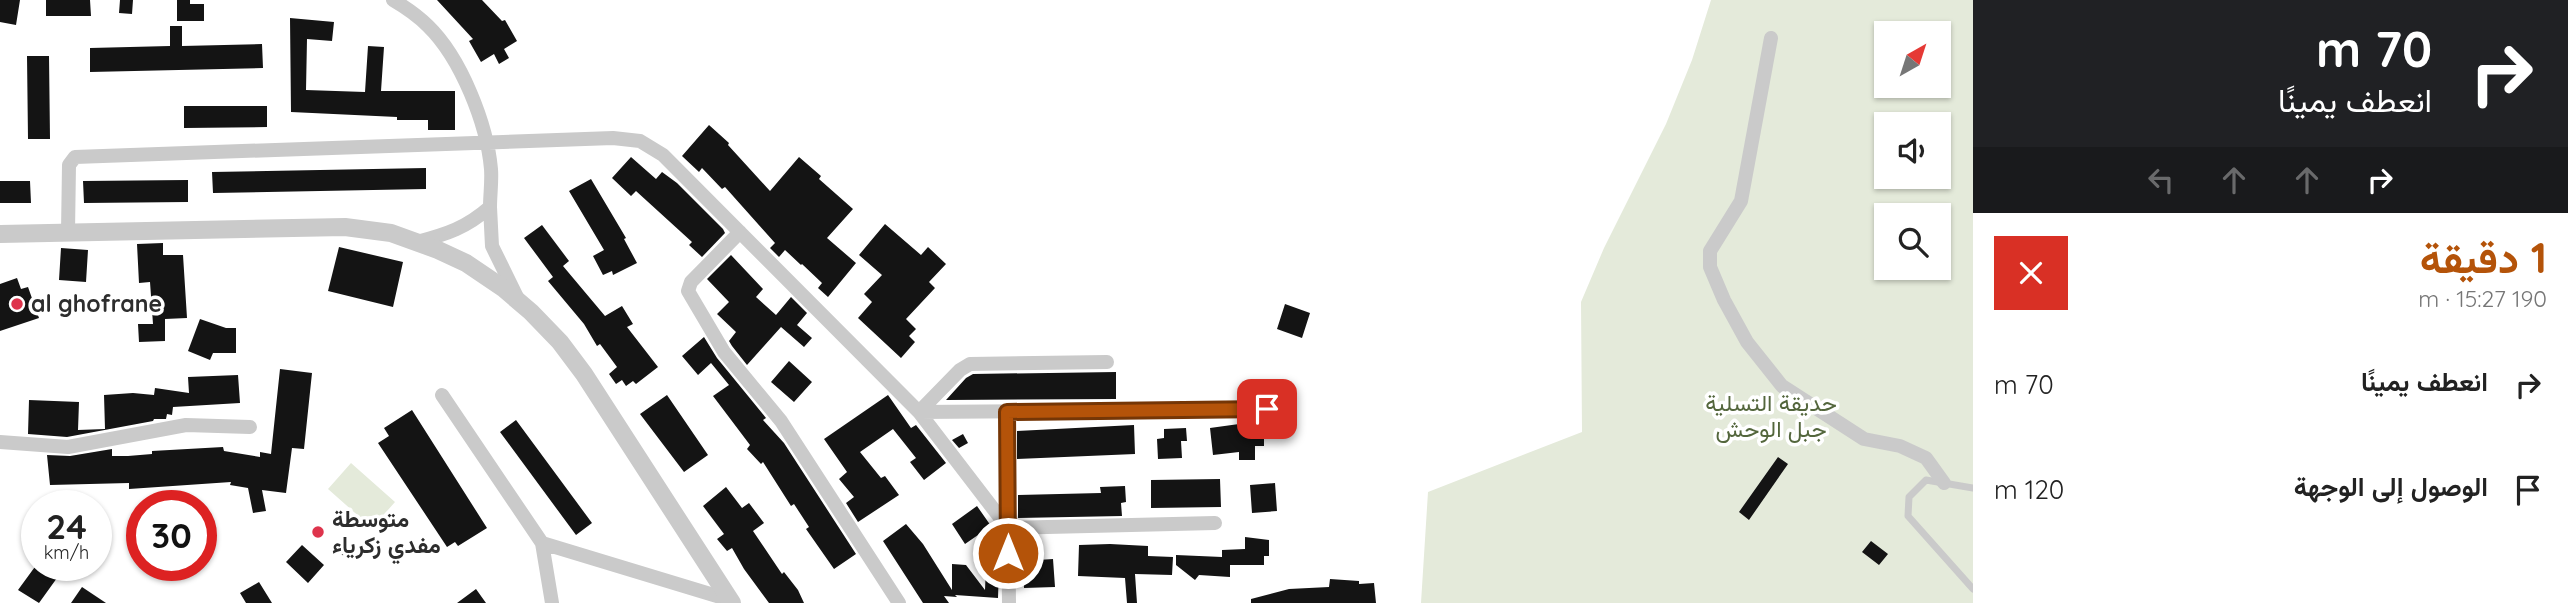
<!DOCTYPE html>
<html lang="ar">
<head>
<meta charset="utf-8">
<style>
	:root { --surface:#fff; --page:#f2f2f2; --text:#222; --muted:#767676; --accent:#b45309 }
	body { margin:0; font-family:Quicksand,Vazirmatn,sans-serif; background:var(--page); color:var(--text); direction:rtl; height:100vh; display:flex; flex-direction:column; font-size:26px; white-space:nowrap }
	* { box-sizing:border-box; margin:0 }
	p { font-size:23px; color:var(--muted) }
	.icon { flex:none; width:38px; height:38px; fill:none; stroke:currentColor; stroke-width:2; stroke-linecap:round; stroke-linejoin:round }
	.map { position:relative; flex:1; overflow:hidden; direction:ltr }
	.details { display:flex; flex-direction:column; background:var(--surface); width:595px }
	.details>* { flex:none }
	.banner { background:#202124; color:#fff; overflow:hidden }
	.needle { width:46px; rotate:39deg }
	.buttons { position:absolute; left:1874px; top:21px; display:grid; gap:14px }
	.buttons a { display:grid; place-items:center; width:77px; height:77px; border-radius:0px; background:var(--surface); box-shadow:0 2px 5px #0004; font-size:35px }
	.speed { position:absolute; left:21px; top:490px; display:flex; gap:14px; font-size:35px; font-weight:700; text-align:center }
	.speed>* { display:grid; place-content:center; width:91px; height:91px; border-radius:50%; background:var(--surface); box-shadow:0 2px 5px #0004; line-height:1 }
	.speed small { font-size:18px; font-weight:400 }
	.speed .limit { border:10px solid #d22; background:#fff; color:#111 }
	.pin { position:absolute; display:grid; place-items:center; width:60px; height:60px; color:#fff; margin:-30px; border-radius:14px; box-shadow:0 4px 10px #0006 }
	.me { position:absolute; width:77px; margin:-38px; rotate:0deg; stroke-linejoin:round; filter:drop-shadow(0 0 5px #0008) }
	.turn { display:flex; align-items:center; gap:24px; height:147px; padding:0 21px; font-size:32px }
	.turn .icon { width:91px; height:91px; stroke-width:2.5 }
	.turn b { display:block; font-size:49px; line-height:60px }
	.lanes { display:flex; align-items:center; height:66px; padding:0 21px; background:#0003; justify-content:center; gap:35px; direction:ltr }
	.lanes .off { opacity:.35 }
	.round { display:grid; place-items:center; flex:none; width:74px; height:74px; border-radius:0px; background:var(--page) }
	.headline { display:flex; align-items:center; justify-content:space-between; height:119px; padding:0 21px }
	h1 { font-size:42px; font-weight:700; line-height:52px; color:var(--accent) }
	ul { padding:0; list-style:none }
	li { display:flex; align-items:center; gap:21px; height:105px; padding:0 21px }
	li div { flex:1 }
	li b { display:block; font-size:26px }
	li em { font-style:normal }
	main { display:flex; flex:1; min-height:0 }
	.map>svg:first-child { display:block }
	.green { fill:#e4eada; fill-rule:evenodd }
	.building { fill:#141414 }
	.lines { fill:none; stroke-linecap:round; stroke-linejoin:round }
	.service { stroke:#cacaca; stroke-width:7 }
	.minor { stroke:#cacaca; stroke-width:14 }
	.tertiary { stroke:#cacaca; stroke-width:18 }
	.route-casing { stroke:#753606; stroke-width:18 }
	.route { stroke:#b45309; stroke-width:12 }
	.poi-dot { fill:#de344c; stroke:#fff; stroke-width:2.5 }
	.labels { text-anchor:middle; stroke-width:7; stroke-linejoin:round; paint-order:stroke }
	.poi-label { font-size:23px; font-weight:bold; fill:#2d2d2d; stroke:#fff; text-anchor:start }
	.park-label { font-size:23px; fill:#53663c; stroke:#fff }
</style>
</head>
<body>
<main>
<section class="details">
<div class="banner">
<div class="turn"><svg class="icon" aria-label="right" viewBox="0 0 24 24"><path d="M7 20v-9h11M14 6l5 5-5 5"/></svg><div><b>70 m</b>انعطف يمينًا</div></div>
<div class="lanes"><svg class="icon off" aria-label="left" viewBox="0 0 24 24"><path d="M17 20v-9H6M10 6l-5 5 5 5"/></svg><svg class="icon off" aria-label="ahead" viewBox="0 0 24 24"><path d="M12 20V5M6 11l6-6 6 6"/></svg><svg class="icon off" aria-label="ahead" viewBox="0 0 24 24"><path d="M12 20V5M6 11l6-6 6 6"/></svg><svg class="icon" aria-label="right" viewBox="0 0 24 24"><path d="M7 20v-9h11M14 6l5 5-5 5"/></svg></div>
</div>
<div class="headline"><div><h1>1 دقيقة</h1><p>190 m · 15:27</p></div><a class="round" style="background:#d93025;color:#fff"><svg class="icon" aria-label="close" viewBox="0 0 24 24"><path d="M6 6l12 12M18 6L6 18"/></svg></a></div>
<ul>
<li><svg class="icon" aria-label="right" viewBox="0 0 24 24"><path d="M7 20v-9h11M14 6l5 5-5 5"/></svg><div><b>انعطف يمينًا</b></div><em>70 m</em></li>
<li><svg class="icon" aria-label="arrive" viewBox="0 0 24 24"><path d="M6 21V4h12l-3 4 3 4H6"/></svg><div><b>الوصول إلى الوجهة</b></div><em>120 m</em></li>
</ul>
</section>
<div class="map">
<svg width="1973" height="603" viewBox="0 0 1973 603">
	<rect width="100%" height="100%" fill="#fff"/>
	<path class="green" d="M 1711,0 L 1973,0 L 1973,603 L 1421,603 L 1428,492 L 1582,432 L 1581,302 L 1604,248 L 1666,124 L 1692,60 ZM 1886,33 L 1939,33 L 1939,86 L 1886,86 ZM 1886,124 L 1939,124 L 1939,177 L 1886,177 ZM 1886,215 L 1939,215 L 1939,268 L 1886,268 Z
		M 351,463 L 395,502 L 372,528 L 328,489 Z"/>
	<path class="building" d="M 0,0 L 20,0 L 16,25 L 0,22 Z
		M 46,0 L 90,0 L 91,16 L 46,16 Z
		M 120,0 L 133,0 L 132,14 L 119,13 Z
		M 177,0 L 190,0 L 190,4 L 204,4 L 204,21 L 177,21 Z
		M 437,0 L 482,0 L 502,21 L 505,20 L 517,41 L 504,49 L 509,58 L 499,64 L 494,54 L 481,62 L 469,41 L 473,39 Z
		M 290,18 L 334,22 L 332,41 L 307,39 L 306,90 L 365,92 L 368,46 L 384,47 L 381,91 L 455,91 L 455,130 L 428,130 L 428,120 L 397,120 L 397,117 L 291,112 Z
		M 170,26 L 182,26 L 182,46 L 262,44 L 263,68 L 90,72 L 90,48 L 170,46 Z
		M 27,56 L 49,56 L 50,139 L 28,139 Z
		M 184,106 L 267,106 L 267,127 L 184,128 Z
		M 709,125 L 729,143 L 728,145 L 770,191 L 799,157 L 821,176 L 819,179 L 853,209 L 827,238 L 856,263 L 828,297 L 818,288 L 822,283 L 802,264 L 801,265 L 785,250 L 779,257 L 770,248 L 775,243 L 725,187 L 722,189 L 702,168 L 699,172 L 682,156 Z
		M 631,157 L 656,179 L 662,172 L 677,183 L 723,229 L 725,233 L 702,257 L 689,245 L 692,242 L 636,191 L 631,196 L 612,178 Z
		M 426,168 L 426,189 L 213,193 L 212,172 Z
		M 591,179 L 626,238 L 624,239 L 637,263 L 613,275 L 612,271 L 603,275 L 593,256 L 604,250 L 569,191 Z
		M 188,180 L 188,202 L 84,203 L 83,181 Z
		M 0,181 L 30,181 L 31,203 L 0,203 Z
		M 885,224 L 921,255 L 928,247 L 946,264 L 929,282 L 935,288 L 906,319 L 916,329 L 909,336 L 915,342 L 901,358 L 858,318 L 872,302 L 864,294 L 882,275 L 859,255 Z
		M 542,225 L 569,261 L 563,266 L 605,316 L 622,306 L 633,324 L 627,327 L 658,367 L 636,384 L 633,381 L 626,386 L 622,380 L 616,384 L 609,374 L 617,367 L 600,344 L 597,346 L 584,324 L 548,281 L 553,277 L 524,238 Z
		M 163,243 L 163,255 L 183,255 L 187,318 L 165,319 L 165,341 L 139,342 L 138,324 L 153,324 L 150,282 L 139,283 L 137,244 Z
		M 339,247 L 403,262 L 393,307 L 328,291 Z
		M 61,248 L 88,250 L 86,282 L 59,280 Z
		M 731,255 L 763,289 L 756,297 L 776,315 L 791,297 L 807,313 L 797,325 L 812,338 L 804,347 L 781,327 L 747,365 L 732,346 L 729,341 L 736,332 L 717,314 L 729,302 L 707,279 Z
		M 17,278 L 21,289 L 28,287 L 39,318 L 0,331 L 0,284 Z
		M 1285,304 L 1310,313 L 1302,338 L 1277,329 Z
		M 200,319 L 226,328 L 236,328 L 236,353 L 213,353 L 210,360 L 188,351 Z
		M 704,337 L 717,358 L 766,418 L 763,420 L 784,443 L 856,554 L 834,569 L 806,529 L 809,527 L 794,504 L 791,506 L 763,462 L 761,464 L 747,449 L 750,445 L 713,396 L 729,385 L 711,363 L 698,375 L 682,356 Z
		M 789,361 L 812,382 L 794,402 L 771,382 Z
		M 280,369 L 312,373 L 304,449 L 292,448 L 286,493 L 262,490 L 266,511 L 253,513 L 248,488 L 230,485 L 231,482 L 129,489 L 129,483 L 50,485 L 47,455 L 70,456 L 112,449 L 112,456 L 128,456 L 152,454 L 152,451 L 223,447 L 224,451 L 260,457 L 260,452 L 271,454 Z
		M 1116,372 L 1116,399 L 946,400 L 966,378 L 973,374 Z
		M 238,375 L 240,403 L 173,407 L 172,415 L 167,414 L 166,419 L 154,419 L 153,421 L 67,437 L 28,434 L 29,400 L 79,402 L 78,430 L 105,429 L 104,395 L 133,393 L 154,395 L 155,388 L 189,393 L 188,377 Z
		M 667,395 L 708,455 L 684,472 L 640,414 Z
		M 888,395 L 911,428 L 916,425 L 946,463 L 924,480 L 910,462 L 916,458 L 893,429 L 860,452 L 881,478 L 885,476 L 899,495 L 858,522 L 846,503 L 854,497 L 839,479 L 847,472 L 824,439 Z
		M 412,410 L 487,528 L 458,546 L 455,542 L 447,547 L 378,443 L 389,436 L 384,428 Z
		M 516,420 L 592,523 L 576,535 L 500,432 Z
		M 1239,422 L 1264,422 L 1264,446 L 1255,446 L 1255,460 L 1239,460 L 1239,452 L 1213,455 L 1210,428 L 1239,424 Z
		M 1134,425 L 1135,454 L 1017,459 L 1017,431 Z
		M 1186,428 L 1187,441 L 1181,441 L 1182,458 L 1158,459 L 1157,439 L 1164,438 L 1164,429 Z
		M 963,434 L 968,443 L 959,448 L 952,440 Z
		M 1778,457 L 1788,464 L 1749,520 L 1739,512 Z
		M 1220,479 L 1221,507 L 1151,508 L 1151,480 Z
		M 1275,483 L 1277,511 L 1252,513 L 1250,485 Z
		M 1125,486 L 1126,502 L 1121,503 L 1122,516 L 1018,518 L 1018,495 L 1101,493 L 1100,487 Z
		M 726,487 L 742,508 L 749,503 L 764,523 L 753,531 L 782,574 L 784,572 L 798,590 L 804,603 L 769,603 L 744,569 L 732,548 L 727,551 L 717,539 L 724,534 L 703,506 Z
		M 977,506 L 991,526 L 965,544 L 952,524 Z
		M 906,524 L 923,544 L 952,590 L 952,564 L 966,565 L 985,590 L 986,566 L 999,567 L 998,598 L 955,595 L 957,597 L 944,596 L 949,603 L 923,603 L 883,541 Z
		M 1245,537 L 1269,540 L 1269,556 L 1264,556 L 1264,565 L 1230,565 L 1230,577 L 1199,575 L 1195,580 L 1176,565 L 1176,555 L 1222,557 L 1222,550 L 1245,549 Z
		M 346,541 L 355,549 L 347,559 L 337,550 Z
		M 1871,541 L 1888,554 L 1879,565 L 1862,552 Z
		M 1110,544 L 1148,546 L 1148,556 L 1173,557 L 1172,575 L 1135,574 L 1137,603 L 1127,603 L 1125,578 L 1078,576 L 1079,545 Z
		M 302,545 L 324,565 L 308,583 L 286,562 Z
		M 1053,559 L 1055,587 L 1024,588 L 1023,561 Z
		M 37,564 L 57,578 L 39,603 L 18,590 Z
		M 1330,579 L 1359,581 L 1359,584 L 1374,583 L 1376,603 L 1251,603 L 1251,599 L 1289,589 L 1329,587 Z
		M 259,582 L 272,603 L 246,603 L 240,593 Z
		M 82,587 L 106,603 L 71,603 Z
		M 476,589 L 486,603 L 457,603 Z"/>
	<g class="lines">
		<path class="service" d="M 1973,488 L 1926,480 L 1909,497 L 1908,516 L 1973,589"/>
		<path class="minor" d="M 393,0 C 405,7 418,16 428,26 C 461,58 487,124 491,169 C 492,181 490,195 490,207
			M 1771,38 L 1741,201 L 1710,251 L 1710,267 L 1724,300 L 1747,342 L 1782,386 L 1864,439 L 1900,446 L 1926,458 L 1944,483
			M 68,232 L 69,165 L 75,157 L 613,138 L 640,141 L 663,155 L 919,412 L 1008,528 L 1215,523
			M 740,232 L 691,282 L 688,291 L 724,352 L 781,421 L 899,603
			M 417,242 C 447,234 466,228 490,207 L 492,246 L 517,297
			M 442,395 L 542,543 L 552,603
			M 919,412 L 1267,409
			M 919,412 L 960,370 L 970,364 L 1107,362
			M 1007,412 L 1009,603
			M 0,442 L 68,447 L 186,425 L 250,427
			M 542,543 L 730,600"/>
		<path class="tertiary" d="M 0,234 L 345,227 L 391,233 L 438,250 L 466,263 L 503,288 L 531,312 L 560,342 L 584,374 L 732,603"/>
	</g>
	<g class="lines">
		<defs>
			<path id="route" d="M 1008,553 L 1007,412 L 1267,409"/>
		</defs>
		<use href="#route" class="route-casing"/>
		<use href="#route" class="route"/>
	</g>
	<g class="poi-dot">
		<circle cx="17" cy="304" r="7"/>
		<circle cx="318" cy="532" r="7"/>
	</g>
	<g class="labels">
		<g class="poi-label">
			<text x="31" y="312">al ghofrane</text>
			<text x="332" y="527">متوسطة<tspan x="332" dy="26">مفدي زكرياء</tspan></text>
		</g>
		<g class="park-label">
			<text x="1771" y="411">حديقة التسلية<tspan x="1771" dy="26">جبل الوحش</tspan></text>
		</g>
	</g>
</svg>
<div class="buttons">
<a><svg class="needle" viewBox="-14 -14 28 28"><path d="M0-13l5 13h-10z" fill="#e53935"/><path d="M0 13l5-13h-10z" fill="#767676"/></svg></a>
<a><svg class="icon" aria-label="sound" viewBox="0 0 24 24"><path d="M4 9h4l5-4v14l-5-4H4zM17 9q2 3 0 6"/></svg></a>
<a><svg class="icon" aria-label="search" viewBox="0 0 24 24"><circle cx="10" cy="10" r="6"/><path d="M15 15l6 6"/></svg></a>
</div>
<div class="speed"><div>24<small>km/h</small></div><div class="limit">30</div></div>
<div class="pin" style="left:1267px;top:409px;background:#d93025"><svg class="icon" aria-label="arrive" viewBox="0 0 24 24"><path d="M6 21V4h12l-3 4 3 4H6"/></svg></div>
<svg class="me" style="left:1008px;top:553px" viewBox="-20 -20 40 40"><circle r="17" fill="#b45309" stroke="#fff" stroke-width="3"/><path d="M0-11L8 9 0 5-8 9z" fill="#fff"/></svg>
</div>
</main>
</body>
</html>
